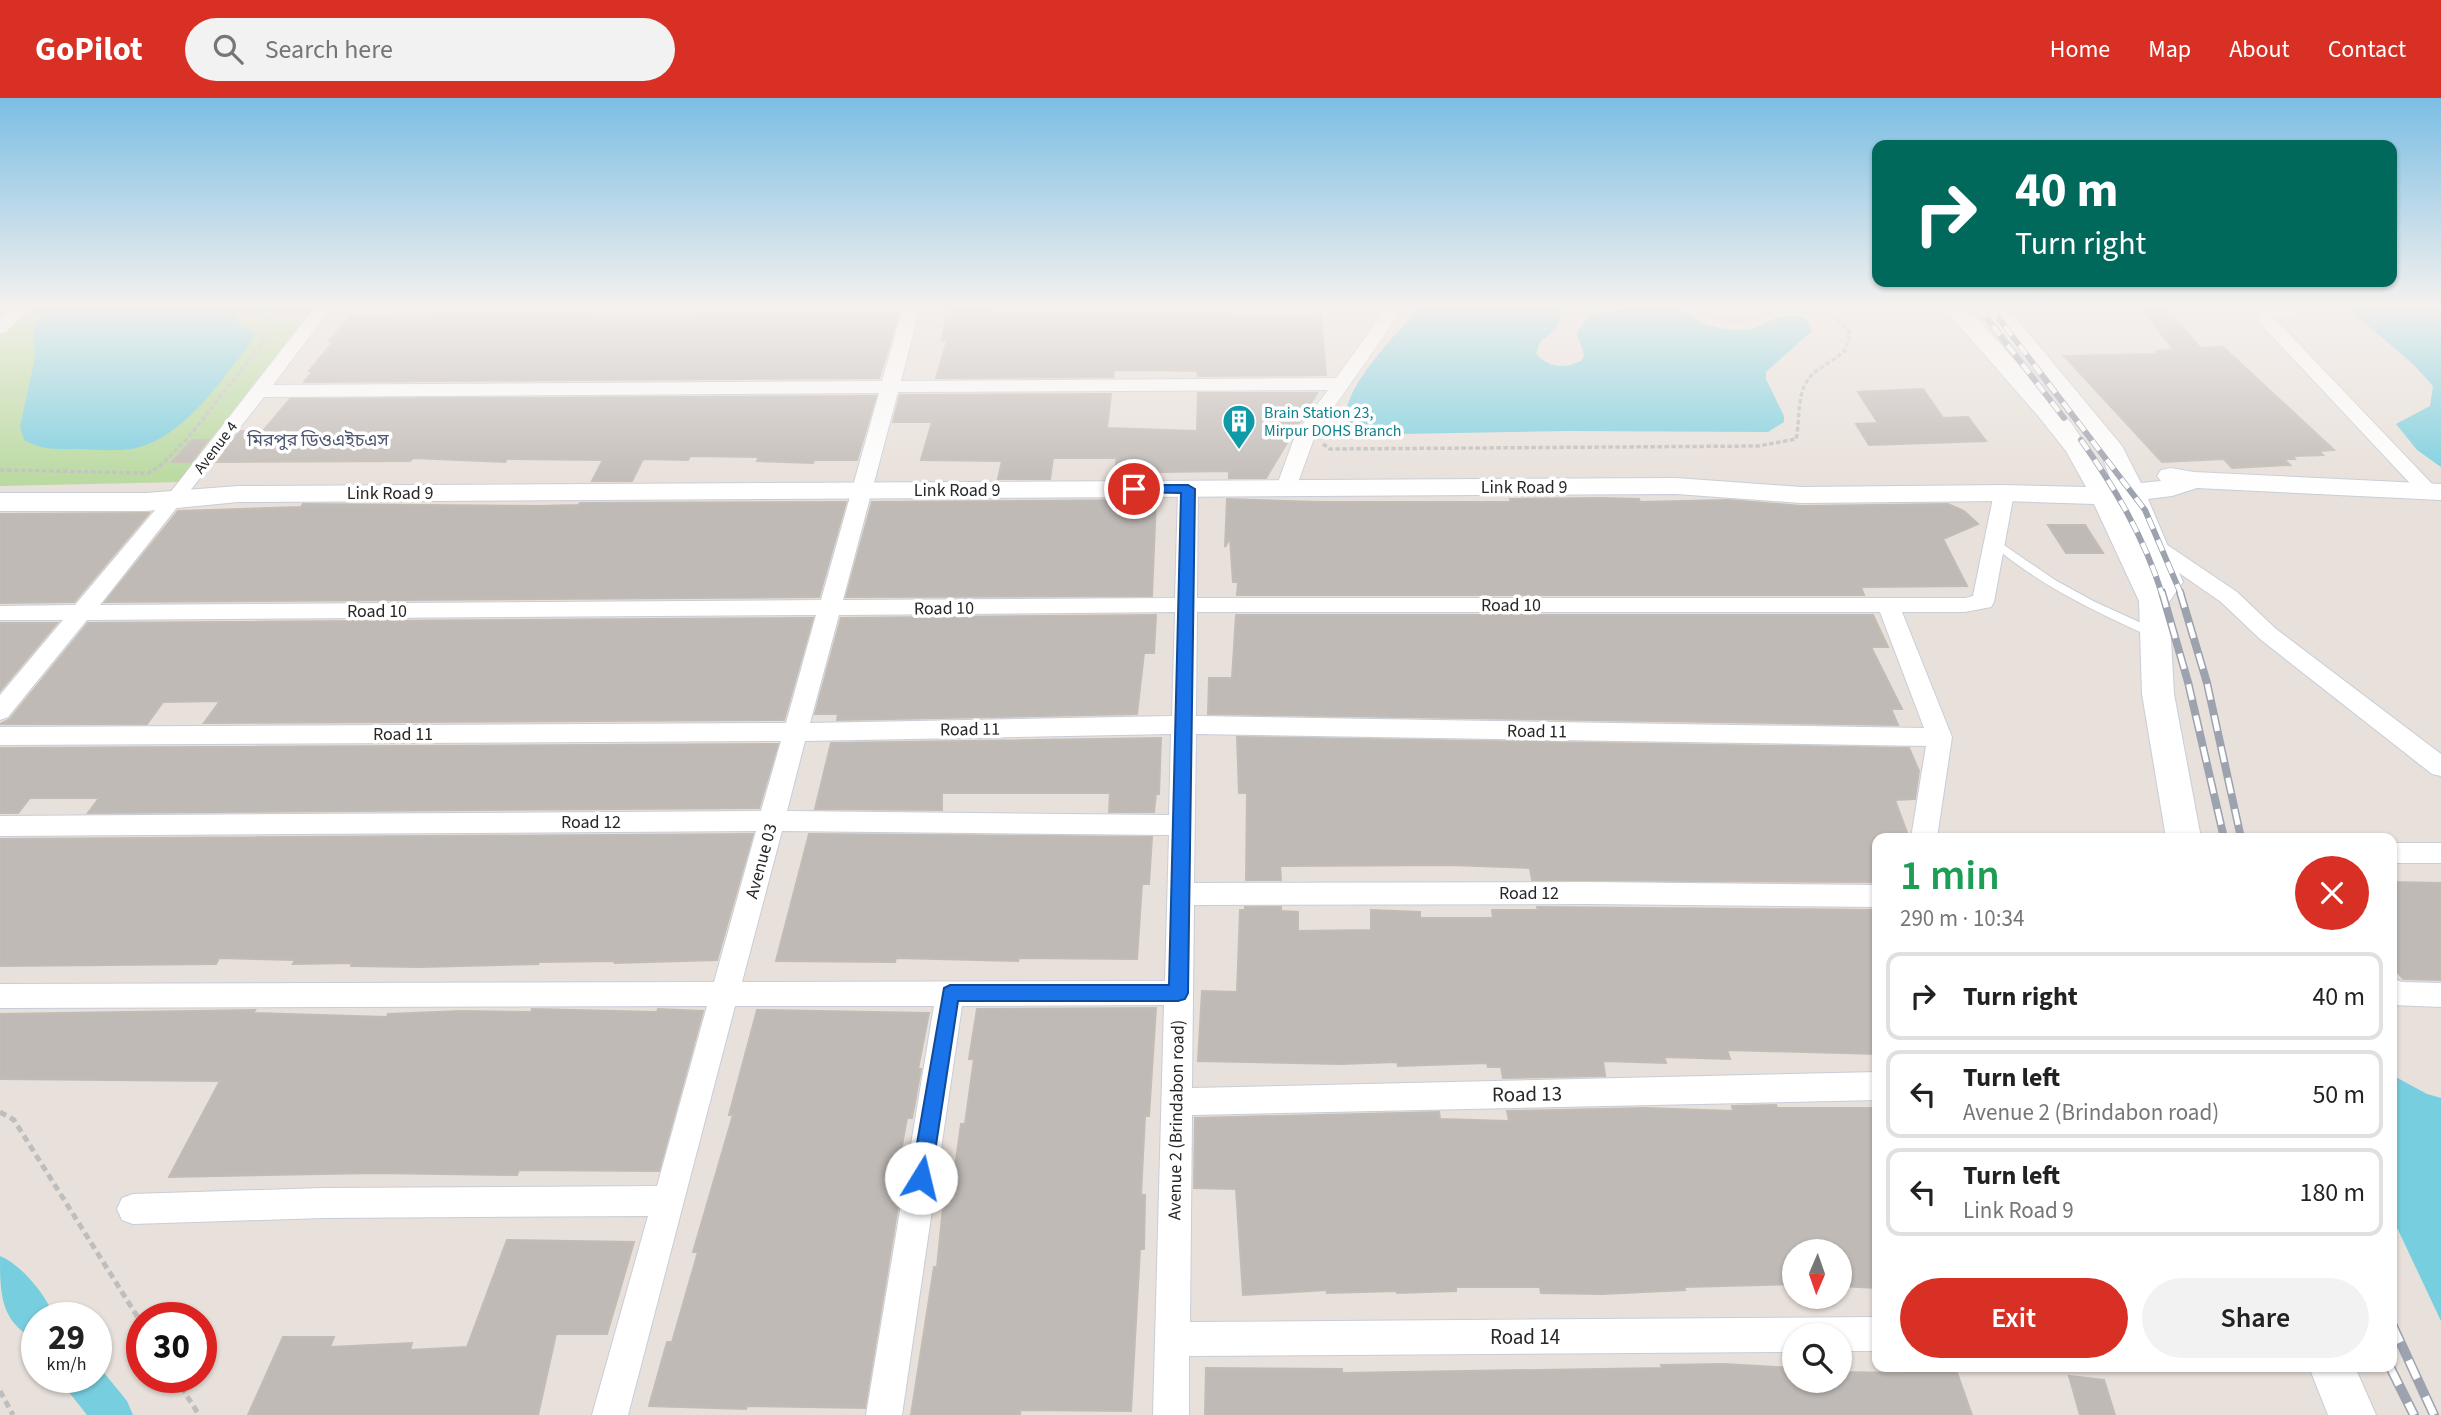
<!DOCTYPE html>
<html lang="en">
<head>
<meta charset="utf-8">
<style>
	:root { --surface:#fff; --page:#f2f2f2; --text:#222; --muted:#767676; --line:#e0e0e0; --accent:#d93025 }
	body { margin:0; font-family:"Source Sans 3","Noto Sans Bengali",sans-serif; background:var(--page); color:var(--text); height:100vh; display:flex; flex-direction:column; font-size:26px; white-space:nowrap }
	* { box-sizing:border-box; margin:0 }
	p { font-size:23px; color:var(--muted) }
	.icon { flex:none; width:38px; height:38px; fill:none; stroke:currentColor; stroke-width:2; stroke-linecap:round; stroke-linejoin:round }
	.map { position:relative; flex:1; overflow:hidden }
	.side { position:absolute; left:1872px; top:735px; width:525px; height:539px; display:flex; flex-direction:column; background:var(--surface); border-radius:14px; box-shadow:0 2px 5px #0004 }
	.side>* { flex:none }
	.banner { position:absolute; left:1872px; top:42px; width:525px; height:147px; border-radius:14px; box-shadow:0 2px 5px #0004; background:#00695c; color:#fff; overflow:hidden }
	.needle { width:46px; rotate:182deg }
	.buttons { position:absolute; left:1782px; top:1141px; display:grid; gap:14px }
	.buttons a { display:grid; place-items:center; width:70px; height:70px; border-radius:50%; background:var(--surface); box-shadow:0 2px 5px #0004; font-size:35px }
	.speed { position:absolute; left:21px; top:1204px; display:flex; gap:14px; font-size:35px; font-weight:700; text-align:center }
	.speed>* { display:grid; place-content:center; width:91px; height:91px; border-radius:50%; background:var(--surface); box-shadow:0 2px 5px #0004; line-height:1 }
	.speed small { font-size:18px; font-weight:400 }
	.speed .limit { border:10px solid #d22; background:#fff; color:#111 }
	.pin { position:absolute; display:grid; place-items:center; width:60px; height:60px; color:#fff; margin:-30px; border:4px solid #fff; border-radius:50%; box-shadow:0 2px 7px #0007 }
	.me { position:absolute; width:77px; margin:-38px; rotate:9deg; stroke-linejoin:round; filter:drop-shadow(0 0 5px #0008) }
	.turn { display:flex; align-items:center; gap:24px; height:147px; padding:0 28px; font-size:32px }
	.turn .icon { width:91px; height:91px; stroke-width:2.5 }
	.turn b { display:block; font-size:49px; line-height:60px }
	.round { display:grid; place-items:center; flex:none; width:74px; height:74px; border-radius:37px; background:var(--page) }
	.headline { display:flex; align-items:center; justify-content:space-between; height:119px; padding:0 28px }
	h1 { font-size:42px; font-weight:600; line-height:52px; color:#1e9e55 }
	.button { display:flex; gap:14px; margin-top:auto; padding:14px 28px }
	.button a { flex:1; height:80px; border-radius:42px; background:var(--accent); color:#fff; font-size:28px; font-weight:600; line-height:80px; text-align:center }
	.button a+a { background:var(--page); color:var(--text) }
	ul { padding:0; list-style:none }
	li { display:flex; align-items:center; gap:21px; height:88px; margin:0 14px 10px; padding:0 14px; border:4px solid var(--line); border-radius:14px }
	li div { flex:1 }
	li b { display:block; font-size:26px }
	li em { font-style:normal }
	header { display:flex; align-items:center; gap:42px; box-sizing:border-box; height:98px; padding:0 35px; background:var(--accent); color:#fff }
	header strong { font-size:33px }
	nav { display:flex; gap:38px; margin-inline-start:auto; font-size:24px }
	.search { width:490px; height:63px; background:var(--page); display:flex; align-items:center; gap:18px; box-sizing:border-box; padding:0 24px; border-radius:38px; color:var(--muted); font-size:26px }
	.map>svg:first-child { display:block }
	.green { fill:#b6d99c }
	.water { fill:#77cedf }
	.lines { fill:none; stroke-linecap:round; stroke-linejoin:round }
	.canal { fill:#77cedf; fill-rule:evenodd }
	.building { fill:#c0bab6; stroke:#c3bcb4; stroke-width:2 }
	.lane-casing { stroke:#c8cdd7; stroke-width:2 }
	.street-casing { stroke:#c8cdd7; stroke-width:2 }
	.secondary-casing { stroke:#c8cdd7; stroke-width:2 }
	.path-far1 { stroke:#bebebe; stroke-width:3.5; stroke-dasharray:4.5 2.5; stroke-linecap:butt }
	.path { stroke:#bebebe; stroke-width:5; stroke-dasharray:7 4.5; stroke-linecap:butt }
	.lane { fill:#fff; fill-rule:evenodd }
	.street { fill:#fff; fill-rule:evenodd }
	.secondary { fill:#fff; fill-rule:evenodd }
	.rail-far2-casing { stroke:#9da2af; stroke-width:6 }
	.rail-far1-casing { stroke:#9da2af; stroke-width:8 }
	.rail-casing { stroke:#9da2af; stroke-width:10 }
	.rail-far2 { stroke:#fff; stroke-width:4.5; stroke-dasharray:12; stroke-linecap:butt }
	.rail-far1 { stroke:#fff; stroke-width:5; stroke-dasharray:16; stroke-linecap:butt }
	.rail { stroke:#fff; stroke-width:7; stroke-dasharray:20; stroke-linecap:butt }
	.route { fill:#1a73e8; stroke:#114b97; stroke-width:2 }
	.labels { text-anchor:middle; stroke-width:7; stroke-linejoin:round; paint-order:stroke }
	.far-culture-label { font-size:16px; fill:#0d838f; stroke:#fff; text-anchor:start }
	.far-street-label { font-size:16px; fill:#272727; stroke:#fff }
	.far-quarter-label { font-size:18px; fill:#4d5771; stroke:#fff }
	.street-label { font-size:18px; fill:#272727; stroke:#fff }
	.near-street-label { font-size:21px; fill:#272727; stroke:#fff }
</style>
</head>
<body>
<header>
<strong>GoPilot</strong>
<div class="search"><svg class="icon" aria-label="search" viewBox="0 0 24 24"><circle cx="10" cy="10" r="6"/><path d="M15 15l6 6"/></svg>Search here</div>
<nav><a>Home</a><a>Map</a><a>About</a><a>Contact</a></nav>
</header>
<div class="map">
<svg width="2441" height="1317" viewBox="0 0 2441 1317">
	<rect width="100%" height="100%" fill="#e8e0da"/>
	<path class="green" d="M 32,209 L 316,209 L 181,384 L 0,388 L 0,238 Z"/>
	<path class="water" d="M 49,209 L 238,209 L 234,218 L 238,225 L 255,235 L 251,245 C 220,283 183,342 131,351 C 115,353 98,352 82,351 C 62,351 42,353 24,342 L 20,329 L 35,259 L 33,230 Z
		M 1420,209 L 1564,209 L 1557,230 L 1540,244 L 1536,255 C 1547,270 1565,271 1581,263 L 1584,257 L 1577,235 L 1588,219 L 1599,214 L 1626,211 L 1675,210 L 1707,227 L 1724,231 L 1750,232 L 1781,218 L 1801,218 L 1808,222 L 1812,233 L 1766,274 L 1766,281 L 1784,318 L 1784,324 L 1768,334 L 1567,333 L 1397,336 L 1365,334 L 1354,331 L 1346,323 C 1342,289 1398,235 1420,209 Z
		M 2346,209 L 2441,209 L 2441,369 L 2417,352 L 2396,326 L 2430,308 L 2433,288 L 2413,266 Z
		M 2392,977 L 2427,996 L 2441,1000 L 2441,1223 L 2392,1119 Z"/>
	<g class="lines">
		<path class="canal" d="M 0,1158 C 22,1167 46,1197 55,1220 L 37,1220 L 37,1242 C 0,1225 0,1195 0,1158 Z
			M 96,1265 L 127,1303 L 133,1317 L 87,1317 L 68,1293 L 62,1279 L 96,1279 Z"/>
	</g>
	<path class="building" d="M 2140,209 L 2166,209 L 2200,250 L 2223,249 L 2334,352 L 2319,353 L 2323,357 L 2293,358 L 2295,361 L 2284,361 L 2290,367 L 2232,370 L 2224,361 L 2162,364 L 2064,258 L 2156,256 L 2156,253 L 2174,252 Z
		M 993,211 L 993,215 L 1230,213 L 1230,218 L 1321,217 L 1326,277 L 1198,278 L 1197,273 L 1147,272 L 1114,272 L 1113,279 L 936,280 L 947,243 L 942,243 L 947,212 Z
		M 592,213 L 591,217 L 899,215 L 879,280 L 304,284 L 313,273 L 309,273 L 334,243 L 329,243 L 350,218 Z
		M 1923,291 L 1943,320 L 1968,319 L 1986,343 L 1869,347 L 1856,326 L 1878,325 L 1858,294 Z
		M 1198,295 L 1317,295 L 1266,380 L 1229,380 L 1229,373 L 1158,374 L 1158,380 L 1113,381 L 1117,360 L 1053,360 L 1050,381 L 998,381 L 1002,363 L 921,362 L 932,324 L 893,324 L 900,297 L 1111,296 L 1107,330 L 1197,333 Z
		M 876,298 L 857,362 L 814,362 L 813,365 L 757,363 L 759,359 L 690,358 L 688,362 L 643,361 L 632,383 L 592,383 L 603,362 L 507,361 L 505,364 L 413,360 L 410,363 L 216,364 L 240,333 L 263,333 L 290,301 Z
		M 192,342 L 208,342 L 191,364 L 172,364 Z
		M 1602,400 L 1639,401 L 1640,404 L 1728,402 L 1801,408 L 1948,406 L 1964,413 L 1978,426 L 1943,441 L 1967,488 L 1861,489 L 1864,497 L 1237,497 L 1238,484 L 1233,484 L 1230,440 L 1225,449 L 1227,401 L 1320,404 L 1511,404 L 1510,401 Z
		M 1156,402 L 1152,498 L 846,499 L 872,404 Z
		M 846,404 L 819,499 L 105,504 L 178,413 L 301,409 L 303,406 L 540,408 L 578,407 L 580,405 Z
		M 149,415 L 74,504 L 0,505 L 0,416 Z
		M 2048,427 L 2085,427 L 2103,455 L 2066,455 Z
		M 1156,517 L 1154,555 L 1144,555 L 1137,616 L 837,622 L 838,616 L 815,616 L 841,520 Z
		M 1236,517 L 1873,517 L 1888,549 L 1871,549 L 1902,611 L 1891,611 L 1898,627 L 1208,616 L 1209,580 L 1232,580 Z
		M 813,520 L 784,622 L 204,625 L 220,603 L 163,604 L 147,626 L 0,626 L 10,621 L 88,525 Z
		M 0,525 L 57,525 L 0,593 Z
		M 1237,639 L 1909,650 L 1919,673 L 1915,701 L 1895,702 L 1909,740 L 1878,740 L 1878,784 L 1532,782 L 1530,770 L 1451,767 L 1280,768 L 1281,782 L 1246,782 L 1247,695 L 1239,695 Z
		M 1161,640 L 1159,696 L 1156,696 L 1154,714 L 1109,714 L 1110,695 L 942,695 L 942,712 L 815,711 L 831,645 Z
		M 778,646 L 759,710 L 88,715 L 99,700 L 30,700 L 18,715 L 0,715 L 0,650 Z
		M 753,736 L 717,862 L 615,865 L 616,863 L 539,864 L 538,866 L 420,869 L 351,868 L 352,865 L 293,866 L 295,862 L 219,860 L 216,866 L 0,868 L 0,741 Z
		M 809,736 L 1152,739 L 1149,786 L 1142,786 L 1137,861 L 1019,860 L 1018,863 L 896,860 L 895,864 L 776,863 Z
		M 2392,784 L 2441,785 L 2441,882 L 2403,881 L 2392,867 Z
		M 1245,809 L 1281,809 L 1281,813 L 1298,814 L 1298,833 L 1371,832 L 1371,812 L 1420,814 L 1420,820 L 1493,820 L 1492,812 L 1538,812 L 1537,809 L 1878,812 L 1878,956 L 1727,952 L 1730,961 L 1664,959 L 1666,965 L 1603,963 L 1605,978 L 1503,980 L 1501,969 L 1488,969 L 1487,965 L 1398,968 L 1397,964 L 1340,966 L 1198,963 L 1202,893 L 1237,894 L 1240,812 L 1245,812 Z
		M 1156,910 L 1149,1018 L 1145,1018 L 1141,1097 L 1145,1097 L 1144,1151 L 1140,1151 L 1131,1313 L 1020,1312 L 1020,1317 L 911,1317 L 934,1169 L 937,1169 L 944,1099 L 951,1099 L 961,1026 L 965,1026 L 974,961 L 969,961 L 977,911 Z
		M 532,911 L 657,914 L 658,911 L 703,913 L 659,1073 L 519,1072 L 517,1077 L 375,1075 L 169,1079 L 220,983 L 0,981 L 0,916 L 255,912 L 253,915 L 387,919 L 388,916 L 462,913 L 531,914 Z
		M 757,912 L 929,915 L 918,971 L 921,971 L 915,1004 L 912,1020 L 907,1020 L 892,1102 L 899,1102 L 865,1310 L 747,1308 L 746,1311 L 649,1308 L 667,1244 L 672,1244 L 698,1154 L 693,1154 L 733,1017 L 729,1017 Z
		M 1776,1007 L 1777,1010 L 1878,1010 L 1878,1190 L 1839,1188 L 1839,1153 L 1794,1153 L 1794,1186 L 1684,1189 L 1685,1192 L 1602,1196 L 1541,1195 L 1540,1189 L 1456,1189 L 1456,1193 L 1397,1195 L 1397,1193 L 1327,1195 L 1327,1192 L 1243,1197 L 1236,1091 L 1194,1090 L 1195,1020 L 1439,1014 L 1440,1021 L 1509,1023 L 1507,1013 L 1645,1010 L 1733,1013 L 1732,1008 Z
		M 507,1142 L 634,1144 L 607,1236 L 556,1236 L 538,1317 L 248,1317 L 283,1239 L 334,1239 L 330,1249 L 412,1245 L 410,1252 L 467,1249 Z
		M 1724,1266 L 1794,1270 L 1794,1283 L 1839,1283 L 1839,1274 L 1900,1275 L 1898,1269 L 1955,1269 L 1972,1317 L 1205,1317 L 1206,1270 L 1342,1271 L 1342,1275 L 1662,1270 L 1661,1267 Z
		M 2069,1278 L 2104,1282 L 2115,1317 L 2080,1317 Z"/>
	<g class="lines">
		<defs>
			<path id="lane" d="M 1995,441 L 2055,482 L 2095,504 L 2159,533 L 2161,536 L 2159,539 L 2151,539 C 2094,513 2039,487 1991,446 L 1990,444 L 1991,442 Z"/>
			<path id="street" d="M 12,209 L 31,209 L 6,234 L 0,235 L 0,221 Z
				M 315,209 L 332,209 L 273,287 L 882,283 L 903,209 L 920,209 L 901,283 L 1336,280 L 1387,209 L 1404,209 L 1316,335 L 1296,390 L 1293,394 L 1279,394 L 1276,390 L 1296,335 L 1328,292 L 898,294 L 843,502 L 1175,500 L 1178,391 L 1181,387 L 1195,387 L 1198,391 L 1197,500 L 1965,500 L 1973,498 L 1994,395 L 1997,391 L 2011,391 L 2014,395 L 1994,504 L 1991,509 L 1965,514 L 1902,514 L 1952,639 L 1937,740 L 1911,740 L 1926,648 L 1196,636 L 1194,785 L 1588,784 L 1878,787 L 1878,809 L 1588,806 L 1194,807 L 1192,990 L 1878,974 L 1878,1002 L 1192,1017 L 1190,1224 L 1878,1219 L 1878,1253 L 1839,1253 L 1839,1237 L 1794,1237 L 1794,1254 L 1189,1258 L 1189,1317 L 1153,1317 L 1164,907 L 962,908 L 902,1317 L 866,1317 L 934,908 L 735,908 L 628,1317 L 592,1317 L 648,1118 L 323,1120 L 133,1126 L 122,1122 L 117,1111 L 122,1100 L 133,1096 L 323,1090 L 657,1088 L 707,908 L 0,910 L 0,886 L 714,884 L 756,733 L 0,738 L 0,718 L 761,713 L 781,643 L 0,647 L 0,629 L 786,625 L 816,517 L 87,522 L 8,619 L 0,622 L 0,597 L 63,522 L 0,522 L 0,508 L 75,507 L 177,386 ZM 879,295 L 821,502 L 100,507 L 264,299 ZM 1175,514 L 1172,618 L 810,625 L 839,517 ZM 1197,514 L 1880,514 L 1924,630 L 1196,618 ZM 1171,636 L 1169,717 L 787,713 L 805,643 ZM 782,733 L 1169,737 L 1165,883 L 742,884 Z
				M 2299,209 L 2293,218 L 2274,220 L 2434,388 L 2437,392 L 2434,396 L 2420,396 L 2256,221 L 2262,211 Z
				M 2156,442 L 2163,444 L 2237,494 L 2276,531 L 2441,656 L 2441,678 L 2432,676 L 2260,541 L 2221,504 L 2149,454 L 2145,449 L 2149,444 Z
				M 2392,745 L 2441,745 L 2441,765 L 2392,765 Z
				M 2392,880 L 2402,884 L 2441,885 L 2441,909 L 2392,907 Z"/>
			<path id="secondary" d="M 1943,209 L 1967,209 L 2072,326 L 2113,388 L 2101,356 L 1983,209 L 2007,209 L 2122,348 L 2141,385 L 2161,383 L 2157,378 L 2161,372 L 2171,370 L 2194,374 L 2441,386 L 2441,402 L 2197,390 L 2172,398 L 2148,401 L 2183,484 L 2169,504 L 2174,596 L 2201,740 L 2166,740 L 2142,596 L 2139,503 L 2094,406 L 2004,403 L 1801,405 L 1676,396 L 238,404 L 146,413 L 0,413 L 0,395 L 146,395 L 238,388 L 1676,380 L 1801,389 L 2004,387 L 2086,389 L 2066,353 L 2039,319 ZM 2121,404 L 2122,404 L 2144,456 Z
				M 2309,1269 L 2355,1269 L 2376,1317 L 2328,1317 Z"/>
		</defs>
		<use href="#lane" class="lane-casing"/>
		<use href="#street" class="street-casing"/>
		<use href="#secondary" class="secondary-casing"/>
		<path class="path-far1" d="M 1323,346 L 1330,351 L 1758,348 L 1796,341 C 1801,318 1795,290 1815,274 C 1825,266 1837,261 1846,251 L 1850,235 L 1837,221 L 1814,214 L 1782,213 L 1735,224 L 1717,220 L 1696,209
			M 0,372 L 148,375 L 159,369 L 188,340 L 260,248 L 278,209"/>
		<path class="path" d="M 0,1014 L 14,1022 L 142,1226
			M 175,1279 L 199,1317
			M 0,1293 L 13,1317"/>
		<use href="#lane" class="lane"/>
		<use href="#street" class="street"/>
		<use href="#secondary" class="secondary"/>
		<defs>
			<path id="rail-far2" d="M 1978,209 L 2064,320
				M 1990,209 L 2145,412 L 2181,496
				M 2081,342 C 2115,390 2144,439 2162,496"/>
			<path id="rail-far1" d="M 2162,494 L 2188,584 L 2224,740
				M 2180,494 L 2207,585 L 2241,740"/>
			<path id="rail" d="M 2392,1226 L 2434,1317
				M 2390,1269 L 2414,1317"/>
		</defs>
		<use href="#rail-far2" class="rail-far2-casing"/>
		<use href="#rail-far1" class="rail-far1-casing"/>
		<use href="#rail" class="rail-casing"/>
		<use href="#rail-far2" class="rail-far2"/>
		<use href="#rail-far1" class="rail-far1"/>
		<use href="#rail" class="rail"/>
	</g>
	<linearGradient id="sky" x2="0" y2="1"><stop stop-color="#7bbee4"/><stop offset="0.53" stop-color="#f5f1ee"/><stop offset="1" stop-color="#f5f1ee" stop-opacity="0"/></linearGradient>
	<rect width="2441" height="394" fill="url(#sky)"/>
	<path class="route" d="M 1134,387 L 1188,387 L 1195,391 L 1188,895 L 1185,901 L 1178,903 L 958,903 L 931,1080 L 928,1087 L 921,1089 L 914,1087 L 911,1080 L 944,890 L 950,887 L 1169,887 L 1181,395 L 1129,394 L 1127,391 Z"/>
	<defs>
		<symbol id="building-pin" viewBox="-11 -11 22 30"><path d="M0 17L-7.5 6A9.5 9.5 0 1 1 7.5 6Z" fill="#0f9aa8" stroke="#fff"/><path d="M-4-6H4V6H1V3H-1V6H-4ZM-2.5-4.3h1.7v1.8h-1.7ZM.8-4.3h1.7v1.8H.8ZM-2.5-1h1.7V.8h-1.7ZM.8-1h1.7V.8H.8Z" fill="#fff"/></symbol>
	</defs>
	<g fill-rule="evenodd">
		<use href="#building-pin" x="1220" y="304" width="38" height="52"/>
	</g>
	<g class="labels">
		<g class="far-culture-label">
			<text x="1264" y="320">Brain Station 23,<tspan x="1264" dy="18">Mirpur DOHS Branch</tspan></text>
		</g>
		<g class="far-street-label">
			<text transform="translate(215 349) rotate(-53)" y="6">Avenue 4</text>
		</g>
		<g class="far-quarter-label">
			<text x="318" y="348">মিরপুর ডিওএইচএস</text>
		</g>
		<g class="street-label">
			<text x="1524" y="395">Link Road 9</text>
			<text x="957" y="398">Link Road 9</text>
			<text x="390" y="401">Link Road 9</text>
			<text x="1511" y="513">Road 10</text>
			<text transform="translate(944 510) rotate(-1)" y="6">Road 10</text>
			<text x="377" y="519">Road 10</text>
			<text transform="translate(970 631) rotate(-1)" y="6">Road 11</text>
			<text transform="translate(1537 633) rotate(1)" y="6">Road 11</text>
			<text x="403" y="642">Road 11</text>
			<text x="591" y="730">Road 12</text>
			<text transform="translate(761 763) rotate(-75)" y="6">Avenue 03</text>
			<text x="1529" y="801">Road 12</text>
			<text transform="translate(1176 1022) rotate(-89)" y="6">Avenue 2 (Brindabon road)</text>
		</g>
		<g class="near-street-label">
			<text transform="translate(1527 996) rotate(-1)" y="7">Road 13</text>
			<text x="1525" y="1246">Road 14</text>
		</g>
	</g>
</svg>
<div class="buttons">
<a><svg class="needle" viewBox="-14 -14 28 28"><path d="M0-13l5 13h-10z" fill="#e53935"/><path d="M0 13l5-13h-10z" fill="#767676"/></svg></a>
<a><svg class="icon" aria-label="search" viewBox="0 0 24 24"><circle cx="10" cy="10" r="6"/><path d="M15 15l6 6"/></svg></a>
</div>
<div class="speed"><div>29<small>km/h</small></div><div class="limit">30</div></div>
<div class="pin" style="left:1134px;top:391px;background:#d93025"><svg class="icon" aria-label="arrive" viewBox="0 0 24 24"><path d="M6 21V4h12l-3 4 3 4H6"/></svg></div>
<svg class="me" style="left:921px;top:1080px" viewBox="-20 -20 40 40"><circle r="19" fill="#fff"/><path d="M0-13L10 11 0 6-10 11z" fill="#1a73e8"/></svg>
<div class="banner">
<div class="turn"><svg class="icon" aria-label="right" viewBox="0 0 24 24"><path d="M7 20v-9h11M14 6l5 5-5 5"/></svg><div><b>40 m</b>Turn right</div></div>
</div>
<section class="side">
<div class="headline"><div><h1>1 min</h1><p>290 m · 10:34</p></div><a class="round" style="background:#d93025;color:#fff"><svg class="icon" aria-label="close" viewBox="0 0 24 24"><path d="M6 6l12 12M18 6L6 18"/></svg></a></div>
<ul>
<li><svg class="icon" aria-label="right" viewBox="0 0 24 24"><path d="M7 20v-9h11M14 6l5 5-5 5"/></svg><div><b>Turn right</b></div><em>40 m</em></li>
<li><svg class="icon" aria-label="left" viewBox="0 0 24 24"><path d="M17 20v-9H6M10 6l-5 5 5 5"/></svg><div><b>Turn left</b><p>Avenue 2 (Brindabon road)</p></div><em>50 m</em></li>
<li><svg class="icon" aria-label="left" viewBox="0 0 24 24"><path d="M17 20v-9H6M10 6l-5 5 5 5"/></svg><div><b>Turn left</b><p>Link Road 9</p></div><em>180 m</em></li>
</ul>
<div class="button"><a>Exit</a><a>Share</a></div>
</section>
</div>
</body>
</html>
